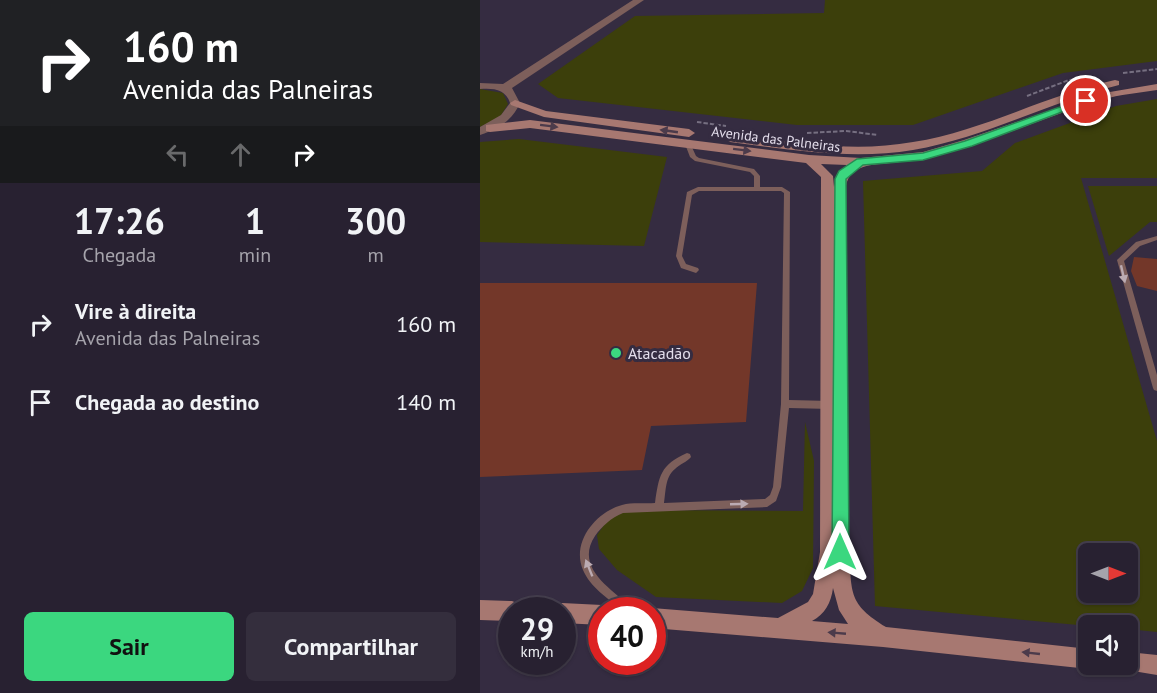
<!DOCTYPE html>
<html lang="pt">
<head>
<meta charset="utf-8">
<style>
	:root { --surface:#282131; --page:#342e3d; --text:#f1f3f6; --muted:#a5a3ab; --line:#443e4d; --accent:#3bd77f }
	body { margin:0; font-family:"PT Sans",sans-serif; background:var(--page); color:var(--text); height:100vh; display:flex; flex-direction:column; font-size:22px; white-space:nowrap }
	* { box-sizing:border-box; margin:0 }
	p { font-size:20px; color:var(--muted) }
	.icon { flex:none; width:33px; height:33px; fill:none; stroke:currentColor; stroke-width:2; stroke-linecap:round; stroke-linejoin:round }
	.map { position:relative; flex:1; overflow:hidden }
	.side { display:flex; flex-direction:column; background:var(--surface); width:480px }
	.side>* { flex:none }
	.guide { background:#202124; color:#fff; overflow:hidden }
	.needle { width:39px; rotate:90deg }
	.fabs { position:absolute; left:598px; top:543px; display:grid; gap:12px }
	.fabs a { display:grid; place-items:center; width:60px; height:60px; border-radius:9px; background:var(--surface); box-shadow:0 2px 4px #0004,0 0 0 2px var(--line); font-size:30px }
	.speed { position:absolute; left:18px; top:597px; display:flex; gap:12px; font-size:30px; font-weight:700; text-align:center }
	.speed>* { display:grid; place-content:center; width:78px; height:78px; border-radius:50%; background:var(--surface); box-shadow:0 2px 4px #0004,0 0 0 2px var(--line); line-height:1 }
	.speed small { font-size:15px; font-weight:400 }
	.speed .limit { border:9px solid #d22; background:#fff; color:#111 }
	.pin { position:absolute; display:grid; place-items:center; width:51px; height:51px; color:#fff; margin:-26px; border:3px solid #fff; border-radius:50%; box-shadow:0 2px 6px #0007 }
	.me { position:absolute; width:66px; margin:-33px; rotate:0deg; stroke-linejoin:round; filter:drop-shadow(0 0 4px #0008) }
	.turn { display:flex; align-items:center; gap:21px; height:126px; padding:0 24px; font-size:27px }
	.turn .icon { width:78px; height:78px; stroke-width:2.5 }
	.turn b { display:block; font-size:42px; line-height:51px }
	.lanes { display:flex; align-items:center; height:57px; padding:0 24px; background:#0003; justify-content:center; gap:30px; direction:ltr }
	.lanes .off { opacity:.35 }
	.eta { display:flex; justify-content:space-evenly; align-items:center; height:102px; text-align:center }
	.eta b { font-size:36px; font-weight:700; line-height:42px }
	.cta { display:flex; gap:12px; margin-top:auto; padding:12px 24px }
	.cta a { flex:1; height:69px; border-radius:9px; background:var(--accent); color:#111; font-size:24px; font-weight:700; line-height:69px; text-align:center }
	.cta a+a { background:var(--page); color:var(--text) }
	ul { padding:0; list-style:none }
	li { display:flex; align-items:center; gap:18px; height:78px; padding:0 24px }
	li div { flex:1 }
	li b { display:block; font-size:22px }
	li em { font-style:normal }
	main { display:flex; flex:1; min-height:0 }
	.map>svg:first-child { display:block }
	.green { fill:#3c3f0b; fill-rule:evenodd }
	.building { fill:#733729 }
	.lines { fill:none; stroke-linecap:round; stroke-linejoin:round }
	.path { stroke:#766f81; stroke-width:2; stroke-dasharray:4.5 2; stroke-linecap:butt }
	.lane { fill:#7d5f5b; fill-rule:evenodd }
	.street { fill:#7d5f5b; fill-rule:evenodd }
	.secondary { fill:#a77871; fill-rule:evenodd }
	.oneway { fill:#4c3b4b }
	.oneway2 { fill:#bbabb2 }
	.route { fill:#3bd77f; stroke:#268c53; stroke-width:1.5 }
	.poi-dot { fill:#3bd77f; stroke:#352c41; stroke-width:2 }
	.labels { text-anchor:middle; stroke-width:6; stroke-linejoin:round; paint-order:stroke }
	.far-street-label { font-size:14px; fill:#e4deec; stroke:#352c41 }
	.poi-label { font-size:16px; fill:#e4deec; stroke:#352c41; text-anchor:start }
</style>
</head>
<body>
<main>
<section class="side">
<div class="guide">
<div class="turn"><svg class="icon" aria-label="right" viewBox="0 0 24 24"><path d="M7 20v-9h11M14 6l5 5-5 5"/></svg><div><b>160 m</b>Avenida das Palneiras</div></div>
<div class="lanes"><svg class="icon off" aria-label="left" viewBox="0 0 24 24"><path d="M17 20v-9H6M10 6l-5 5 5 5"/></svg><svg class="icon off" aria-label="ahead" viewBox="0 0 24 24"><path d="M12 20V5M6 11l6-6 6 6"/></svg><svg class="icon" aria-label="right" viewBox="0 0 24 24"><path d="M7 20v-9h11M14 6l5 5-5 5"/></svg></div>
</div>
<div class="eta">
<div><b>17:26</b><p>Chegada</p></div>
<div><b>1</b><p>min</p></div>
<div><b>300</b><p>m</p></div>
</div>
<ul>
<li><svg class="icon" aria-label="right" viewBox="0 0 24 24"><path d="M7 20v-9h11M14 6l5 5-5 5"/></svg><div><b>Vire à direita</b><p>Avenida das Palneiras</p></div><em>160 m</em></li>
<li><svg class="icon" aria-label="arrive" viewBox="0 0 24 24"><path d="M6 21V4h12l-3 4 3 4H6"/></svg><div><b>Chegada ao destino</b></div><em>140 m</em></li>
</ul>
<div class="cta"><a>Sair</a><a>Compartilhar</a></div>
</section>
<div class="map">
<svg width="677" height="693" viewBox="0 0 677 693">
	<rect width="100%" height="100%" fill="#352c41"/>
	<path class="green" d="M 345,0 L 677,0 L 677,61 L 583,73 L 433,125 L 317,125 L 78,98 L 58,84 L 155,16 L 344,13 Z
		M 0,89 L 23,93 L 28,104 L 20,117 L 0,127 Z
		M 677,99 L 677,178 L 601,178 L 677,441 L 677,632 L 648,629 L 648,626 L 609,626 L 395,606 L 383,181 L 502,171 L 535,143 L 636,106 ZM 609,554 L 648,554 L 648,592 L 609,592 Z
		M 39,139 L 187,157 L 164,246 L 0,242 L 0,142 Z
		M 608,186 L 677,186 L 677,222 L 670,222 L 629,256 Z
		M 325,422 L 334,461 L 333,568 L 322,591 L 302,603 L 176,597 L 137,570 L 119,549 L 117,535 L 129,518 L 150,510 L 323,511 Z"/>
	<path class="building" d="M 654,257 L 677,259 L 677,291 L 657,286 L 651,271 Z
		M 0,283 L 277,283 L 266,422 L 171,426 L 162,470 L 0,477 Z"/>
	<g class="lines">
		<path class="path" d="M 643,73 L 677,69
			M 547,96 L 589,80 L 598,79
			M 217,122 L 246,126
			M 327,133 L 366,131 L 398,135"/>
		<path class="lane" d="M 208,142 L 210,143 L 216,156 L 219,158 L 274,169 L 280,176 L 280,187 L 302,187 L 310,192 L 309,400 L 351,401 L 354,402 L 355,405 L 354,408 L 351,409 L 309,408 L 301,487 L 296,501 L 287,507 L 143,513 C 131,518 122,526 115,536 C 94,568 132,589 151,607 L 153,610 L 141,610 C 128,598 110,587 103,570 C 91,542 116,512 142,505 C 152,502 165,504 175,503 C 179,476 180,465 207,453 L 210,454 L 211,457 C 207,462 200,464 195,469 C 185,477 186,491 184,503 L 285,499 L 290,495 L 293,487 L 301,404 L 304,193 L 301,191 L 219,191 L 212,195 L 202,256 L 206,264 L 218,268 L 219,270 L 216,273 L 201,268 L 196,256 L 207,192 L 218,187 L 274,187 L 274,176 L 270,172 L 215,161 L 210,157 L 205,144 Z
			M 677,236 L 677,240 L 660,246 L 644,261 L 677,375 L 677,391 L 674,390 L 673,388 L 637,260 L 656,242 Z"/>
		<path class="street" d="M 153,0 L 164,0 L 32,88 L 40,103 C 32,121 18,129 0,135 L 0,127 L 21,115 L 30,103 C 26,89 13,88 0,89 L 0,83 L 23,84 Z"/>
		<path class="secondary" d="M 635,80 L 639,81 L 639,85 C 569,102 504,138 433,150 C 373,160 310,150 250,142 L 244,138 L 250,134 C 310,142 373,153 433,142 C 503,131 566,95 635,80 Z
			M 677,84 L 677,90 C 659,93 640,94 622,100 C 551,120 485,156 411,163 C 393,165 370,164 366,186 L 369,552 C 372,593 368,604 406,627 L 609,649 L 609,664 L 616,666 L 609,669 L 403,647 L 172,628 L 172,610 L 167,610 L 172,608 L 298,618 L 328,602 L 333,594 L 340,552 L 341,177 L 326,163 L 50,128 L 10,132 L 6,131 L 6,125 L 50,120 L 329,155 L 381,158 L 443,152 L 484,140 L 618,94 ZM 341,164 L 367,165 L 358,174 L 354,187 L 353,176 ZM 353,588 L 359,610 L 368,624 L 332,621 C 345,614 351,603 353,588 Z
			M 35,100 L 66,111 L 209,129 L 215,133 L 209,137 L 64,117 L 31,105 L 30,103 Z
			M 0,600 L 32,601 L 39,604 L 42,610 L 32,610 L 32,621 L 0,620 Z
			M 82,603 L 122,605 L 130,610 L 122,610 L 122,625 L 82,623 L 82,610 L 73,610 L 75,606 Z
			M 648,652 L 677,655 L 677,675 L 641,669 L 639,664 L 648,664 Z"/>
	</g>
	<defs><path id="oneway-solid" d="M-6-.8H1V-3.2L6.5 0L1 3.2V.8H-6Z" transform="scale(1.5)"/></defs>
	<g class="oneway">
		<use href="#oneway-solid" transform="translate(69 126) rotate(7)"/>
		<use href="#oneway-solid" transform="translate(189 131) rotate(-172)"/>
		<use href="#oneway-solid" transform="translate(262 150) rotate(7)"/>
		<use href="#oneway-solid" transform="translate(357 633) rotate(-175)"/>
		<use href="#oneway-solid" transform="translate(551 653) rotate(-174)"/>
	</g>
	<g class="oneway2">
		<use href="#oneway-solid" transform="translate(643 274) rotate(77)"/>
		<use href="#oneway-solid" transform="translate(259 504) rotate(-2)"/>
		<use href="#oneway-solid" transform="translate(109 568) rotate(-112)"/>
	</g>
	<path class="route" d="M 602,99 L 611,101 L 492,146 L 443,160 L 383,165 L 366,179 L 369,552 L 366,557 L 360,560 L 354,557 L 352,552 L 355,179 L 359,171 L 377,159 L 443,153 L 485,141 Z"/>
	<circle class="poi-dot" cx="136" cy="353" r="6"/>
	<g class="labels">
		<g class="far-street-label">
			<text transform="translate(296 139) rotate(7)" y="5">Avenida das Palneiras</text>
		</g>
		<g class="poi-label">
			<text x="148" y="359">Atacadão</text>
		</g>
	</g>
</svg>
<div class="fabs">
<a><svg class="needle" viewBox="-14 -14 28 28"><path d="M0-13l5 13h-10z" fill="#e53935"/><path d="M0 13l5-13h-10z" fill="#a5a3ab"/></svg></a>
<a><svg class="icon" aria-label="sound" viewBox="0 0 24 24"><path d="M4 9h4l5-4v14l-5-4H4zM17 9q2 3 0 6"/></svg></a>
</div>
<div class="speed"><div>29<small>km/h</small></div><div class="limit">40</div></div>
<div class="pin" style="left:606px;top:101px;background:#d93025"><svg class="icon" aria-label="arrive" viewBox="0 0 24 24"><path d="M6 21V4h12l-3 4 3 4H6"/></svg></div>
<svg class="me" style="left:360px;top:552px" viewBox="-20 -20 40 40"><path d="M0-17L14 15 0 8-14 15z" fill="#3bd77f" stroke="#fff" stroke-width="4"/></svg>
</div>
</main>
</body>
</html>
